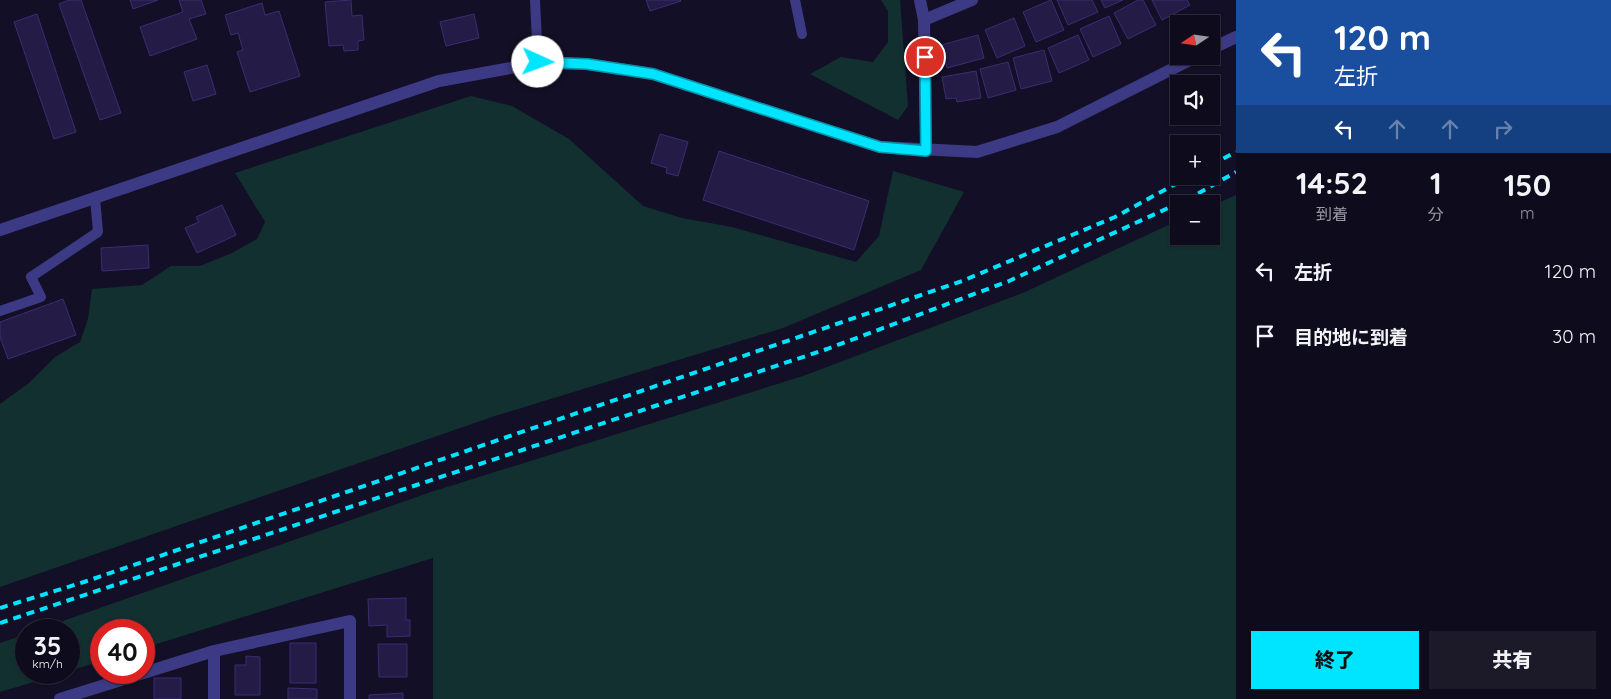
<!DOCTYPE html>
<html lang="ja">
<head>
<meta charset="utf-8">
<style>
	:root { --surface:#0e0b1c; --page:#1c1929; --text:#f1f3f6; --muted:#9b9ba3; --line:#2e2b3b; --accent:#00e5ff }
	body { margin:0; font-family:Quicksand,"Noto Sans JP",sans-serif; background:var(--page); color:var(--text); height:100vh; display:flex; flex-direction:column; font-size:19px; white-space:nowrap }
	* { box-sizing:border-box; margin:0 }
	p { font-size:16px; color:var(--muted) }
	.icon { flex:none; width:28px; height:28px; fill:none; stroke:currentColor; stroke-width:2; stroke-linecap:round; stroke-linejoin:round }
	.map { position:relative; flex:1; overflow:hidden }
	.drawer { display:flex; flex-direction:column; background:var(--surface); width:375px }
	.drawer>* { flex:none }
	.guide { background:#1a4fa0; color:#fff; overflow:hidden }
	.needle { width:32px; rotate:257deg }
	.tools { position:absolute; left:1170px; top:15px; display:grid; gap:10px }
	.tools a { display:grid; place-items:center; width:50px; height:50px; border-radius:0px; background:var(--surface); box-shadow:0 1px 4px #0004,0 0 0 1px var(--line); font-size:25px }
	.speed { position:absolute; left:15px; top:619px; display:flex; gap:10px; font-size:25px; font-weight:700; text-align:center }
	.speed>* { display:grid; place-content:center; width:65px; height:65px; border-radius:50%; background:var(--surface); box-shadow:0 1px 4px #0004,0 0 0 1px var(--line); line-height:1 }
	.speed small { font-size:12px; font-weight:400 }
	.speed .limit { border:8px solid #d22; background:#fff; color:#111 }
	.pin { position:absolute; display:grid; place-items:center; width:42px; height:42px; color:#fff; margin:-21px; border:2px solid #fff; border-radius:50%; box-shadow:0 1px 5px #0007 }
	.me { position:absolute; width:55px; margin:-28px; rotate:92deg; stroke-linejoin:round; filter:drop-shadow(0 0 4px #0008) }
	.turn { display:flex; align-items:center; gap:18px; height:105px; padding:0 15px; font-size:22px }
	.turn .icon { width:65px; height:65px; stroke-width:2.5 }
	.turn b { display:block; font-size:35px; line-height:42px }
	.lanes { display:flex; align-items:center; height:48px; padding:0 15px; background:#0003; justify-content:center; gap:25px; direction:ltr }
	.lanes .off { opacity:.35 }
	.eta { display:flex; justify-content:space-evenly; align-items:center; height:85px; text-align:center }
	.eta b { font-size:30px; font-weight:800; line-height:35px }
	.primary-button { display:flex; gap:10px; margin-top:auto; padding:10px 15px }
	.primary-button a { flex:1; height:58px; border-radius:0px; background:var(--accent); color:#111; font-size:20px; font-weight:800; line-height:58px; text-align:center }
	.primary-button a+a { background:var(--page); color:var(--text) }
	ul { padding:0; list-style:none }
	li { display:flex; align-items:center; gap:15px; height:65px; padding:0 15px }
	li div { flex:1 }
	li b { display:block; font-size:19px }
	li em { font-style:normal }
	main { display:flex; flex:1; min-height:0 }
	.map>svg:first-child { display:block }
	.green { fill:#12302f }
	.building { fill:#241b47; stroke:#3b2d73 }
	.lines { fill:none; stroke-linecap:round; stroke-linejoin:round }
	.service { stroke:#3d3a85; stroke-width:10 }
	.minor { stroke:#3d3a85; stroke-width:12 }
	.tertiary { stroke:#3d3a85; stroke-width:12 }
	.rail { stroke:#00e5ff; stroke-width:4; stroke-dasharray:8 6; stroke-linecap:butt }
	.route-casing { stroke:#0095a6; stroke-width:12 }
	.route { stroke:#00e5ff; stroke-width:9 }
</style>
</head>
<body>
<main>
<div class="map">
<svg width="1236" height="699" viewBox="0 0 1236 699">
	<rect width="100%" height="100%" fill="#130f26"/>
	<path class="green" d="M 881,0 L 900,0 L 908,106 L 898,120 L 810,74 L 841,57 L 873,62 L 888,42 L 888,11 Z
		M 471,96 L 512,106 L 569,139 L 643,206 L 682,218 L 732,227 L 856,262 L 879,236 L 893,171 L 964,192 L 921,270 L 783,328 L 495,416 L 0,587 L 0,404 L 29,383 L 55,357 L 80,342 L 88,319 L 92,289 L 142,285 L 171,266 L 200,266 L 232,253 L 257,239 L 265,222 L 235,173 Z
		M 1236,195 L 1236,699 L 433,699 L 433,558 L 144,648 L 144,630 L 101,630 L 101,661 L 69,671 L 69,630 L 37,630 L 431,492 L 803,376 L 1025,292 L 1179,220 L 1179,236 L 1211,236 L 1211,206 Z
		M 26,634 L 26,672 L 64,673 L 0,692 L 0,643 Z"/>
	<path class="building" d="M 69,0 L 81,0 L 121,113 L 100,120 L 59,4 Z
		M 130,0 L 158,0 L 133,9 Z
		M 179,0 L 201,0 L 206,14 L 189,19 L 197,39 L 150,56 L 140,27 L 183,12 Z
		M 351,0 L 352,16 L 362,15 L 364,40 L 358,41 L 358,50 L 344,51 L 343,45 L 329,46 L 325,2 Z
		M 646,0 L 680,0 L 681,1 L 650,11 Z
		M 1051,0 L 1064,30 L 1036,42 L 1023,12 Z
		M 1057,0 L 1092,0 L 1098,12 L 1068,25 Z
		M 1101,0 L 1123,0 L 1105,8 Z
		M 1138,0 L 1143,0 L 1156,25 L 1128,39 L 1114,13 Z
		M 1152,0 L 1187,0 L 1190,5 L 1162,20 Z
		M 262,3 L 265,15 L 279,11 L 300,76 L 250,92 L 237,52 L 243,50 L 238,33 L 231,35 L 225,15 Z
		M 37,14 L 76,132 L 54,139 L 14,22 Z
		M 474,14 L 479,38 L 446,46 L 440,22 Z
		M 1109,16 L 1121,44 L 1093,57 L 1080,29 Z
		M 1014,18 L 1025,46 L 997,58 L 985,30 Z
		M 978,35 L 984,58 L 947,68 L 941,45 Z
		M 1078,35 L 1089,60 L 1059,73 L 1048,48 Z
		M 1044,50 L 1052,81 L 1021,89 L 1013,58 Z
		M 1008,62 L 1016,90 L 988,98 L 980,69 Z
		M 207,65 L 216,94 L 193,101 L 184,72 Z
		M 976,71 L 981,98 L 957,102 L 956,98 L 946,99 L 942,77 Z
		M 660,134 L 688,142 L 678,176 L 666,173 L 667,168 L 651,163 Z
		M 719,151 L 869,201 L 854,250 L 703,200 Z
		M 222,205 L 236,235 L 197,253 L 185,228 L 199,222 L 196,217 Z
		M 148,245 L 149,268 L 102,271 L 101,248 Z
		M 63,299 L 76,335 L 8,359 L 0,337 L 0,322 Z
		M 406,598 L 406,620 L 410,620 L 410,636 L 387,637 L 387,625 L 369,626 L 368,599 Z
		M 290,643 L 316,643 L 316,683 L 290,683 Z
		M 378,644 L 407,644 L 407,677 L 379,677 Z
		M 246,656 L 260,657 L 260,695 L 235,695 L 235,665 L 246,665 Z
		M 154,678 L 181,678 L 181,699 L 154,699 Z
		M 288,688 L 317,689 L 317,699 L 288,699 Z
		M 403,693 L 403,699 L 369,699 L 369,695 Z"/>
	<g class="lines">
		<path class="service" d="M 535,0 L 538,63
			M 795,0 L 802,34
			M 0,311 L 41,297 L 31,277 L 98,232 L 95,198"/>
		<path class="minor" d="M 920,0 L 924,20 L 926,151
			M 924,20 L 972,0
			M 214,651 L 214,699
			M 60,699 L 214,651 L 350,621 L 350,699"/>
		<path class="tertiary" d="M 1211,49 L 1236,37
			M 0,230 L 439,81 L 538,63 L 587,64 L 653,74 L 880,147 L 977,152 L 1057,127 L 1198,56"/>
		<path class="rail" d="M 1211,165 L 1236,152
			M 0,608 L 84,582 L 962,281 L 1115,217 L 1190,176
			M 0,623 L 827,349 L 1009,281 L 1190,198 L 1236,172"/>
	</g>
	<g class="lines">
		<defs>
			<path id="route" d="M 538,62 L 587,64 L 653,74 L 880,147 L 926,151 L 925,57"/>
		</defs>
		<use href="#route" class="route-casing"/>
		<use href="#route" class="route"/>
	</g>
</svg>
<div class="tools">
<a><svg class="needle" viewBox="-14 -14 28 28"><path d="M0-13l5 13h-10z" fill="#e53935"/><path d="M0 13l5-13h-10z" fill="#9b9ba3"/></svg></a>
<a><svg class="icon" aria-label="sound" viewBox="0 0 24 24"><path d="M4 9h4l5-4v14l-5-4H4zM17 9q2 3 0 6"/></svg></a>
<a>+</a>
<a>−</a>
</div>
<div class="speed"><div>35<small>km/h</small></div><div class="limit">40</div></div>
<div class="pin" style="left:925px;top:57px;background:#d93025"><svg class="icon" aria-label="arrive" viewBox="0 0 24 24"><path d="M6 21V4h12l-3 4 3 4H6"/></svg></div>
<svg class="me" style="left:538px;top:62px" viewBox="-20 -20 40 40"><circle r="19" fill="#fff"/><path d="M0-13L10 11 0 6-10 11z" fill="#00e5ff"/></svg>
</div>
<section class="drawer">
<div class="guide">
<div class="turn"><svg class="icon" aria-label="left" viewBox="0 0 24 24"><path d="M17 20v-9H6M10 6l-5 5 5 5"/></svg><div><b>120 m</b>左折</div></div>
<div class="lanes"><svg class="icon" aria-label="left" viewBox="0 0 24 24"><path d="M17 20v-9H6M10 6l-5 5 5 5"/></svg><svg class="icon off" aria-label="ahead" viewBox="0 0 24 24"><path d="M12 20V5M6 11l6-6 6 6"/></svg><svg class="icon off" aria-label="ahead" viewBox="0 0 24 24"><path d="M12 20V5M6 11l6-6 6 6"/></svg><svg class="icon off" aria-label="right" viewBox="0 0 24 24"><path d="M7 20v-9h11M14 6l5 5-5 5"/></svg></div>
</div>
<div class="eta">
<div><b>14:52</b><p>到着</p></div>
<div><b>1</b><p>分</p></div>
<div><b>150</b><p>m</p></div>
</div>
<ul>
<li><svg class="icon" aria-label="left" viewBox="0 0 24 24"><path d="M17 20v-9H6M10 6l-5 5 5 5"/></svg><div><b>左折</b></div><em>120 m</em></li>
<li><svg class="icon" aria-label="arrive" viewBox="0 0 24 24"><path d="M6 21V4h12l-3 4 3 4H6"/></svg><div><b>目的地に到着</b></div><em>30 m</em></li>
</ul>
<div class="primary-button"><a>終了</a><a>共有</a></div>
</section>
</main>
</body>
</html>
